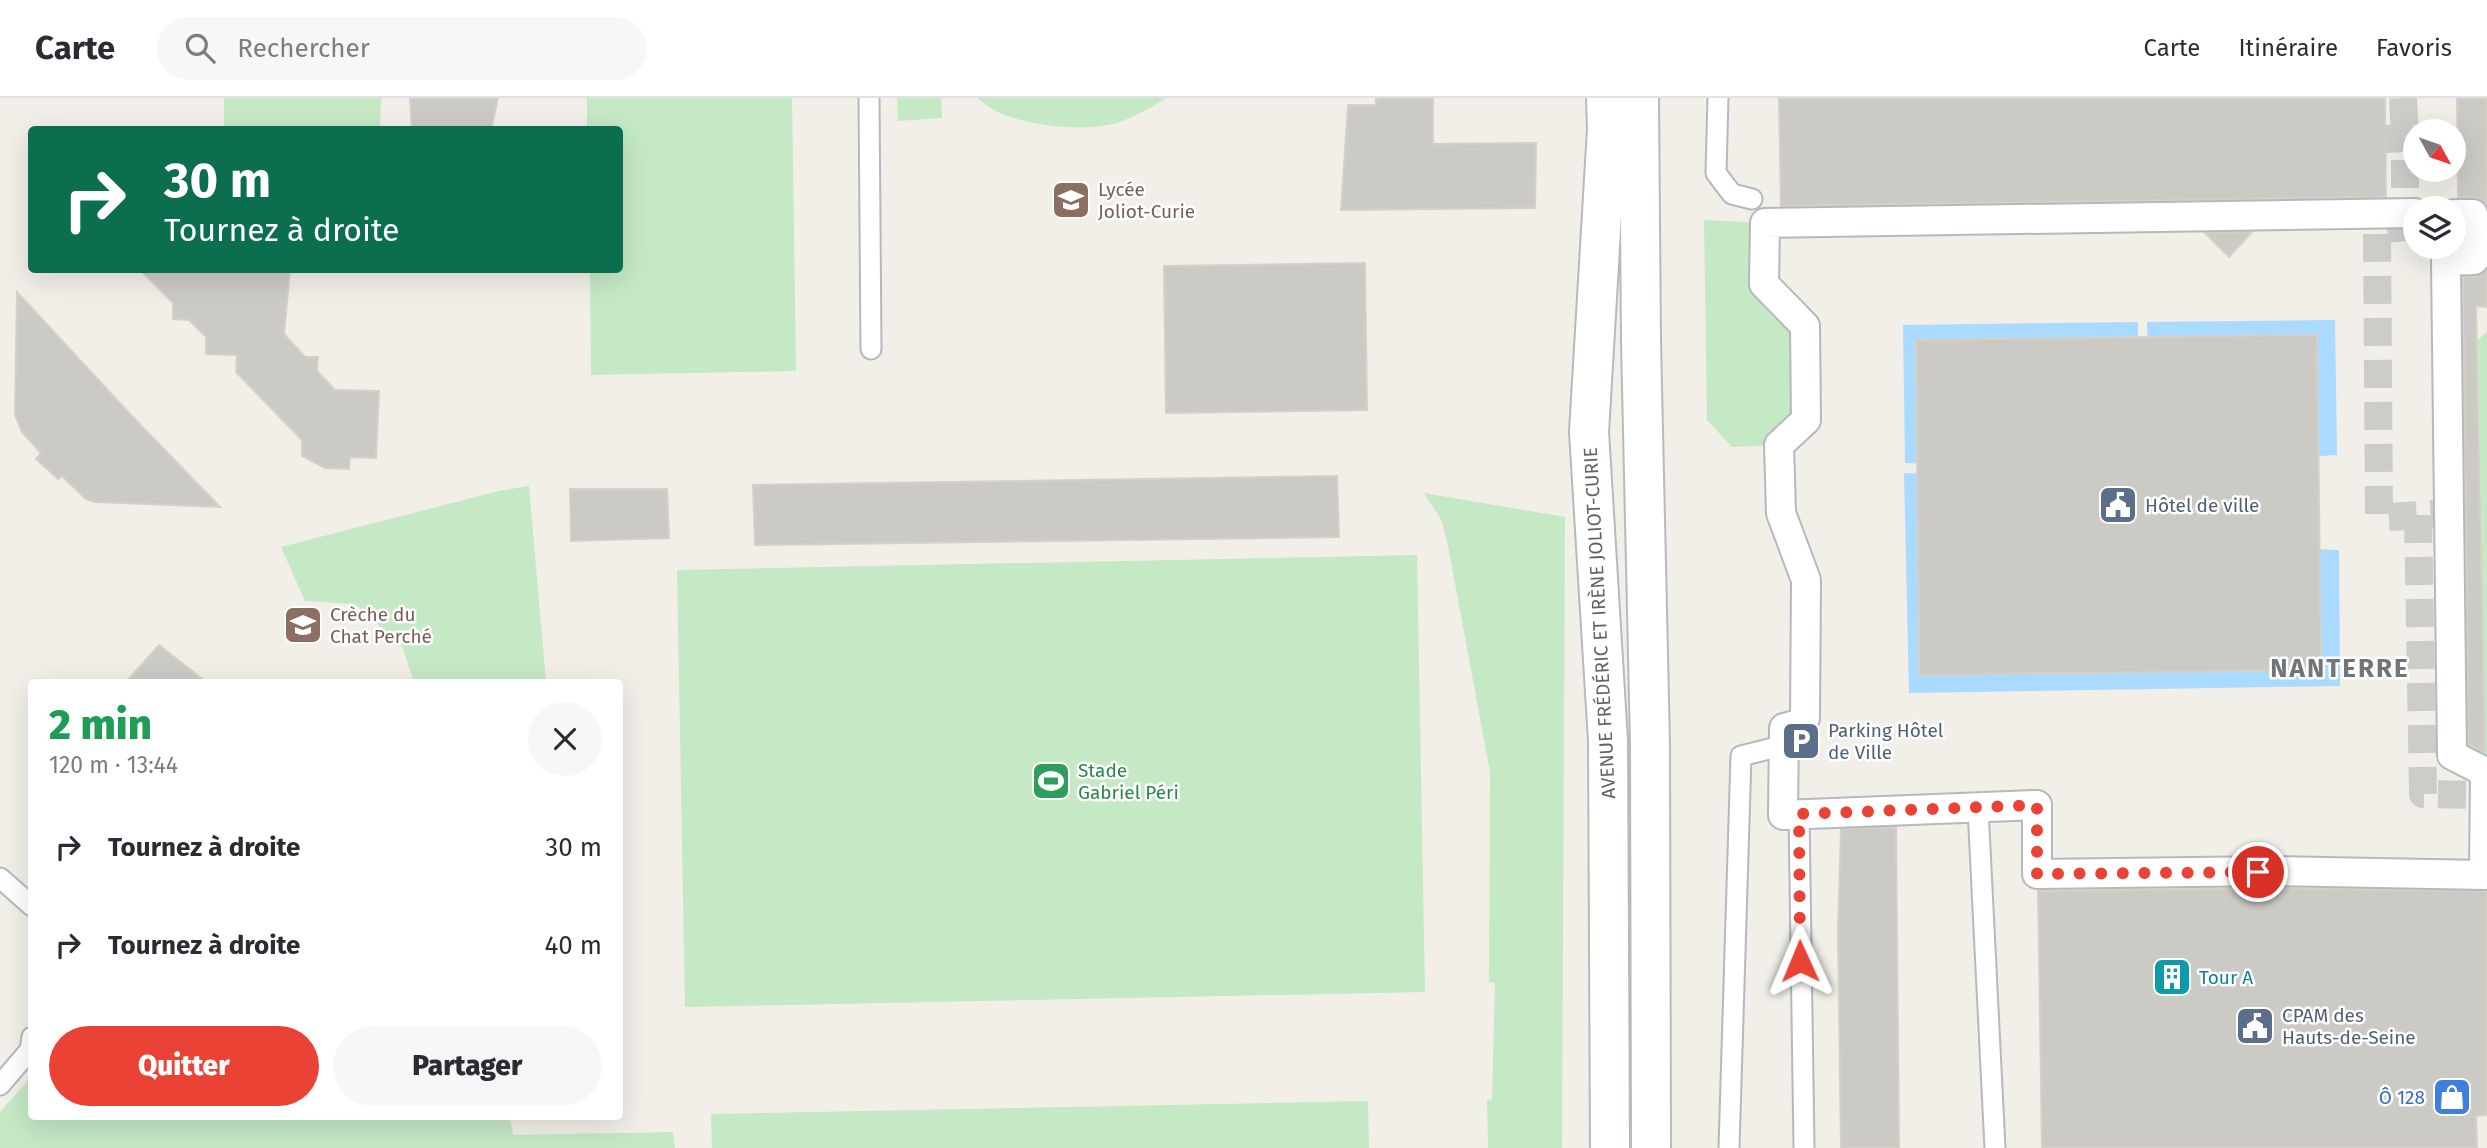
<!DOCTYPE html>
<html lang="fr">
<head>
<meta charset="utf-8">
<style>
	:root { --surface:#fff; --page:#f7f7f7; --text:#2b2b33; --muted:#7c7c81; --line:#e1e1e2; --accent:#ea4335 }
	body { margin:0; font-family:"Fira Sans",sans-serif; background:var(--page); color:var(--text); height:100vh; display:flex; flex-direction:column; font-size:26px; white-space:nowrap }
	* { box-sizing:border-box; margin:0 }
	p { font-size:23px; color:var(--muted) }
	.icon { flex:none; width:38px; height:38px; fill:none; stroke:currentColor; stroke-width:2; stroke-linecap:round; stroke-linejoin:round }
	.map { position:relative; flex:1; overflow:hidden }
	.sheet { position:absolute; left:28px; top:581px; width:595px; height:441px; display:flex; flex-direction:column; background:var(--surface); border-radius:7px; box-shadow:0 7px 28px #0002 }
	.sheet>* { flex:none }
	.hud { position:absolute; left:28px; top:28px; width:595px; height:147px; border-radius:7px; box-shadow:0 7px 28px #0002; background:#0b6e4f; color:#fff; overflow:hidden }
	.needle { width:46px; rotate:130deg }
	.buttons { position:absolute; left:2403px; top:21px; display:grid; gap:14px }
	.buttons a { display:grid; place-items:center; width:63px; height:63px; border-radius:50%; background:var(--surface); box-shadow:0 7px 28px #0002; font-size:35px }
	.pin { position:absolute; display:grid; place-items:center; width:60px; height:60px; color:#fff; margin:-30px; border:4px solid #fff; border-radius:50%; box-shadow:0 2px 7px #0007 }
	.me { position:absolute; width:77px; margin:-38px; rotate:359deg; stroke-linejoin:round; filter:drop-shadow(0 0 5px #0008) }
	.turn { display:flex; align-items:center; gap:24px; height:147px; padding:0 21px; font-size:32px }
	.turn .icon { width:91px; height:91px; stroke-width:2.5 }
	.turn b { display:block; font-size:49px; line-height:60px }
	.round { display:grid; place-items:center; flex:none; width:74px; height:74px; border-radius:37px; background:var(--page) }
	.headline { display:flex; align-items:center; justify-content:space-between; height:119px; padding:0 21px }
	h1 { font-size:42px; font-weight:800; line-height:52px; color:#1e9e55 }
	.cta { display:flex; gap:14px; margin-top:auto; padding:14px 21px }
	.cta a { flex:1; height:80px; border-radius:42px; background:var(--accent); color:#fff; font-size:28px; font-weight:800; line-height:80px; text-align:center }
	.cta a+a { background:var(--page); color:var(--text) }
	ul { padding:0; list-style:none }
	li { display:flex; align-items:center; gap:21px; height:98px; padding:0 21px }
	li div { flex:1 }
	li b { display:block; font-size:26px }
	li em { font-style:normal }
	header { display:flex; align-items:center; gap:42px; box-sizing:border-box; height:98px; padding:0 35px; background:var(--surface); border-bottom:2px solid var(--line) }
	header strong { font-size:33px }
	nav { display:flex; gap:38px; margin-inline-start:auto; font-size:24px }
	.search { width:490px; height:63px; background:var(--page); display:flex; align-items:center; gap:18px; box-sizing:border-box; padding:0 24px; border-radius:38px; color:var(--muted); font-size:26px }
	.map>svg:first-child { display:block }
	.green { fill:#c5e8c5 }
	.water { fill:#aadaff }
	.building { fill:#cccac5; stroke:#d6d1c6; stroke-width:2 }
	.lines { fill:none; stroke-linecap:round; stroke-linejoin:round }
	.pedestrian-tunnel { stroke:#ccccc8; stroke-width:28; stroke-dasharray:28 14; stroke-linecap:butt }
	.service-casing { stroke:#b5b8bc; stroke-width:23 }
	.pedestrian-casing { stroke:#b5b8bc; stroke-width:32 }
	.secondary-casing { stroke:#b6babf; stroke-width:42 }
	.service { stroke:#fff; stroke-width:19 }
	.pedestrian { stroke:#fff; stroke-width:28 }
	.secondary { stroke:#fff; stroke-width:38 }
	.route { stroke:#ea4335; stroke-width:12; stroke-dasharray:0 21.6 }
	.labels { text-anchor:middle; stroke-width:5; stroke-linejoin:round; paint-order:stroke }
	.education-label { font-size:19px; fill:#785e54; stroke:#fff; text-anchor:start }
	.service-label { font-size:19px; fill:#4e5e75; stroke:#fff; text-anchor:start }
	.street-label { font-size:19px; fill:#5f6368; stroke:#fff }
	.leisure-label { font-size:19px; fill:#27864d; stroke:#fff; text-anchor:start }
	.culture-label { font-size:19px; fill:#0d838f; stroke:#fff; text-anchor:start }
	.shop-label { font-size:19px; fill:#366cbe; stroke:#fff; text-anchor:end }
	.district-label { font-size:26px; font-weight:bold; letter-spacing:2px; fill:#70757a; stroke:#fff }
</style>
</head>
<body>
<header>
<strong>Carte</strong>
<div class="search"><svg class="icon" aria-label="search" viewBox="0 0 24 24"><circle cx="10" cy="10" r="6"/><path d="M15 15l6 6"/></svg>Rechercher</div>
<nav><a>Carte</a><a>Itinéraire</a><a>Favoris</a></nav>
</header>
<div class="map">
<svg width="2487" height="1050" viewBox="0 0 2487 1050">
	<rect width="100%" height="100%" fill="#f1efe8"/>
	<path class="green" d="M 224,0 L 381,0 L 380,31 L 224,31 Z
		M 587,0 L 792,0 L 796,273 L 591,277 L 590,172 L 620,172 L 620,32 L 587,31 Z
		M 897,0 L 941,0 L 942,20 L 898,23 Z
		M 978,0 L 1166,0 C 1151,10 1134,19 1117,25 C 1083,35 1003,28 978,0 Z
		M 1704,122 L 1765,125 L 1764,186 L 1805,228 L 1806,322 L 1779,347 L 1732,349 L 1707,322 Z
		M 2487,233 L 2487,674 L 2485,674 L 2478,242 Z
		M 529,388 L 546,584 L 414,584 L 402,548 L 355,506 L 305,503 L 281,449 L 499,393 Z
		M 1424,395 L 1565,419 L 1562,1050 L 1488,1050 L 1487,1002 L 1492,1001 L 1495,885 L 1489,884 L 1490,674 L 1448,448 L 1442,423 Z
		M 1417,457 L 1425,894 L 685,909 L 677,472 Z
		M 31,979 L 32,1018 L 510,1018 L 513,1037 L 673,1034 L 675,1050 L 0,1050 L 0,1014 Z
		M 1368,1003 L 1369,1050 L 712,1050 L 711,1016 Z"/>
	<path class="water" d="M 2335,222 L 2337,357 L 2308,359 L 2148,248 L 2147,224 Z
		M 2138,224 L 2138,248 L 1928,366 L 1905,365 L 1903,227 Z
		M 1904,375 L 1928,376 L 2309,451 L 2339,452 L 2340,588 L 1909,595 Z"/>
	<path class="building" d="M 410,0 L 498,0 L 491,32 L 412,32 Z
		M 1376,0 L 1433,0 L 1433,46 L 1536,45 L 1535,110 L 1341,112 L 1348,7 L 1376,7 Z
		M 1779,0 L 2385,0 L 2386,99 L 1781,108 Z
		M 2457,0 L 2487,0 L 2487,107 L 2481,101 L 2458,99 Z
		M 2252,134 L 2229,159 L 2205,135 Z
		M 1365,165 L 1367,312 L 1166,315 L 1164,168 Z
		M 140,172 L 290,172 L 284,236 L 305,259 L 318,259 L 317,273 L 335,292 L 379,293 L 376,360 L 350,359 L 349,371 L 325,370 L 302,358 L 302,342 L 236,274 L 237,257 L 206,256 L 206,239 L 189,222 L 173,221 L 173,205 Z
		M 2487,172 L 2487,209 L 2476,208 L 2485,655 L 2468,647 L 2463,179 L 2475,178 Z
		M 17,194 L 129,315 L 220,409 L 95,404 L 86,401 L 62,378 L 58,381 L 36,361 L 41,355 L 22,334 L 15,317 Z
		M 2317,237 L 2321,572 L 1919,577 L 1916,242 Z
		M 1337,378 L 1339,439 L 755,447 L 753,387 Z
		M 570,391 L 667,391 L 669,440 L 571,443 Z
		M 159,547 L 206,584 L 126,584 Z
		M 1896,729 L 1899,1050 L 1841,1050 L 1838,833 L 1841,731 Z
		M 2270,790 L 2487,793 L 2487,1017 L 2476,1018 L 2477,1050 L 2042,1050 L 2038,793 Z"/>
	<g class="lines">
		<path class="pedestrian-tunnel" d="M 2403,0 L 2405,40
			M 2385,41 L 2405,40 L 2405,130
			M 2415,128 L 2377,132 L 2379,420 L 2449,415
			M 2418,417 L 2423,696 L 2487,697"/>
		<defs>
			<path id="service" d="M 869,0 L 871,251
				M 1718,0 L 1716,75 L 1732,96 L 1752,101
				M 1978,710 L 1995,1050
				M 1799,716 L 1804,1050
				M 0,780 L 32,808
				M 0,987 L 30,952 L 32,939
				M 1729,1050 L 1741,658 L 1801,643"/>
			<path id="pedestrian" d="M 2415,115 L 1765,125 L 1764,186 L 1805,228 L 1806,322 L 1779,347 L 1781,415 L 1806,482 L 1805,620 L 1799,626 L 1784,630 L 1783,717 L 2037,707 L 2037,776 L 2270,773 L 2484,777 L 2485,674 L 2452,657 L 2446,163 L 2474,162 L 2473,116 L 2454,116"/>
			<path id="secondary" d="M 1606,0 L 1607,31 L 1589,334 L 1608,643 L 1610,1050
				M 1639,0 L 1641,243 L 1650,646 L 1651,1050"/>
		</defs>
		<use href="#service" class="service-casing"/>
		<use href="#pedestrian" class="pedestrian-casing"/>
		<use href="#secondary" class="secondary-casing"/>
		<use href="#service" class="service"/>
		<use href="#pedestrian" class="pedestrian"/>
		<use href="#secondary" class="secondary"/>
	</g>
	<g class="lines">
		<path class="route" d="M 1800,863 L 1799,716 L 2037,707 L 2037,776 L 2258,774"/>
	</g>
	<defs>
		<symbol id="school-square" viewBox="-11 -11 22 22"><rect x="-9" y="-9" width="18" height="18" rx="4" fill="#8d6e63" stroke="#fff"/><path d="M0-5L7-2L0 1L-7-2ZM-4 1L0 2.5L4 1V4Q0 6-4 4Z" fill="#fff"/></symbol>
		<symbol id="civic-square" viewBox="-11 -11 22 22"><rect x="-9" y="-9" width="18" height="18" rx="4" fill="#5c6f8a" stroke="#fff"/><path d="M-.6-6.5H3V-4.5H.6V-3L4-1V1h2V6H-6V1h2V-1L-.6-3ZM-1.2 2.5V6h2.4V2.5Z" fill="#fff"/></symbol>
		<symbol id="parking-square" viewBox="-11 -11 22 22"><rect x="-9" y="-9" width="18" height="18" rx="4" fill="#5c6f8a" stroke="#fff"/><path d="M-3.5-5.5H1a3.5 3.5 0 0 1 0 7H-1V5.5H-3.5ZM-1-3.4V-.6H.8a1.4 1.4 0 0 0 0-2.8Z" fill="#fff"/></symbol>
		<symbol id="stadium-square" viewBox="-11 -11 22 22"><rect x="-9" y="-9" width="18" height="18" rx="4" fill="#2e9e5b" stroke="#fff"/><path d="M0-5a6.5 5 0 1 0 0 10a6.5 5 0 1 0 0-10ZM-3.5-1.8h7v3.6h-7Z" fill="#fff"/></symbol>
		<symbol id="building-square" viewBox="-11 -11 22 22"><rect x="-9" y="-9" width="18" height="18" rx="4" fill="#0f9aa8" stroke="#fff"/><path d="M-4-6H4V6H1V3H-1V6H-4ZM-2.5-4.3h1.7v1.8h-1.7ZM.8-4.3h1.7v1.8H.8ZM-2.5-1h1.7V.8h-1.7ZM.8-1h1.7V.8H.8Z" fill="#fff"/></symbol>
		<symbol id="shop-square" viewBox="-11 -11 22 22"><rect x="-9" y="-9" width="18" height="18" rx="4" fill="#3f7fe0" stroke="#fff"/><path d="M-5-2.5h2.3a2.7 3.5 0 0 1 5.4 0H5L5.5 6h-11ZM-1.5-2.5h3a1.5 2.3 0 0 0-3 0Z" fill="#fff"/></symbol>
	</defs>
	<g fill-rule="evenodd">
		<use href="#school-square" x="1049" y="80" width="44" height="44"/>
		<use href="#civic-square" x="2096" y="385" width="44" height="44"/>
		<use href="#school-square" x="281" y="505" width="44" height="44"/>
		<use href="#parking-square" x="1779" y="621" width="44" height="44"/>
		<use href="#stadium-square" x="1029" y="661" width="44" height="44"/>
		<use href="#building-square" x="2150" y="857" width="44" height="44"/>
		<use href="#civic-square" x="2233" y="906" width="44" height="44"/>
		<use href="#shop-square" x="2430" y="977" width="44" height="44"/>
	</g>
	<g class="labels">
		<g class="education-label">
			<text x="1098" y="98">Lycée<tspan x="1098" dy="22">Joliot-Curie</tspan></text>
			<text x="330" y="523">Crèche du<tspan x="330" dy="22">Chat Perché</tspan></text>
		</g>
		<g class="service-label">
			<text x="2145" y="414">Hôtel de ville</text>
			<text x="1828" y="639">Parking Hôtel<tspan x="1828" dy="22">de Ville</tspan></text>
			<text x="2282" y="924">CPAM des<tspan x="2282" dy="22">Hauts-de-Seine</tspan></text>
		</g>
		<g class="street-label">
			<text transform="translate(1599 525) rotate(-93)" y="7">AVENUE FRÉDÉRIC ET IRÈNE JOLIOT-CURIE</text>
		</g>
		<g class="leisure-label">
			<text x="1078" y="679">Stade<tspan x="1078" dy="22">Gabriel Péri</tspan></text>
		</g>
		<g class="culture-label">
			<text x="2199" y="886">Tour A</text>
		</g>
		<g class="shop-label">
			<text x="2425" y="1006">Ô 128</text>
		</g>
		<g class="district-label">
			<text x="2340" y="579">NANTERRE</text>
		</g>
	</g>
</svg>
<div class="buttons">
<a><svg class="needle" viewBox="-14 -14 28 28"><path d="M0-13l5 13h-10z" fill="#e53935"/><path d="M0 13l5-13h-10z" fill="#7c7c81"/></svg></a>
<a><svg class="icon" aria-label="layers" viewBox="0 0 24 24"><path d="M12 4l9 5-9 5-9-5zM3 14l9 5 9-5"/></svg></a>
</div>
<div class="pin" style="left:2258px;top:774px;background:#d93025"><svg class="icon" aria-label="arrive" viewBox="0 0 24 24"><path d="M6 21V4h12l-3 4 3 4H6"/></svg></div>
<svg class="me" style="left:1800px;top:863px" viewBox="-20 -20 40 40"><path d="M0-17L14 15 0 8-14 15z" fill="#ea4335" stroke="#fff" stroke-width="4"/></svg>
<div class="hud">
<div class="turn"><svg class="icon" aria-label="right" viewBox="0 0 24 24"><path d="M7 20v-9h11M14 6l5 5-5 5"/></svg><div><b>30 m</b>Tournez à droite</div></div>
</div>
<section class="sheet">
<div class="headline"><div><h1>2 min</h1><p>120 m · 13:44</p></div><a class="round"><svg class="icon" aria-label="close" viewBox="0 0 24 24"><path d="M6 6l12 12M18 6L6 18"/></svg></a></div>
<ul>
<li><svg class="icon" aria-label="right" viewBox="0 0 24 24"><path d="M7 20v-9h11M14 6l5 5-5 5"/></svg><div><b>Tournez à droite</b></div><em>30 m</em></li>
<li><svg class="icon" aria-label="right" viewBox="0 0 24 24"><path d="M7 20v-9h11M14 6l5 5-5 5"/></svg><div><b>Tournez à droite</b></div><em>40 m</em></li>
</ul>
<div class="cta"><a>Quitter</a><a>Partager</a></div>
</section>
</div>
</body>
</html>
